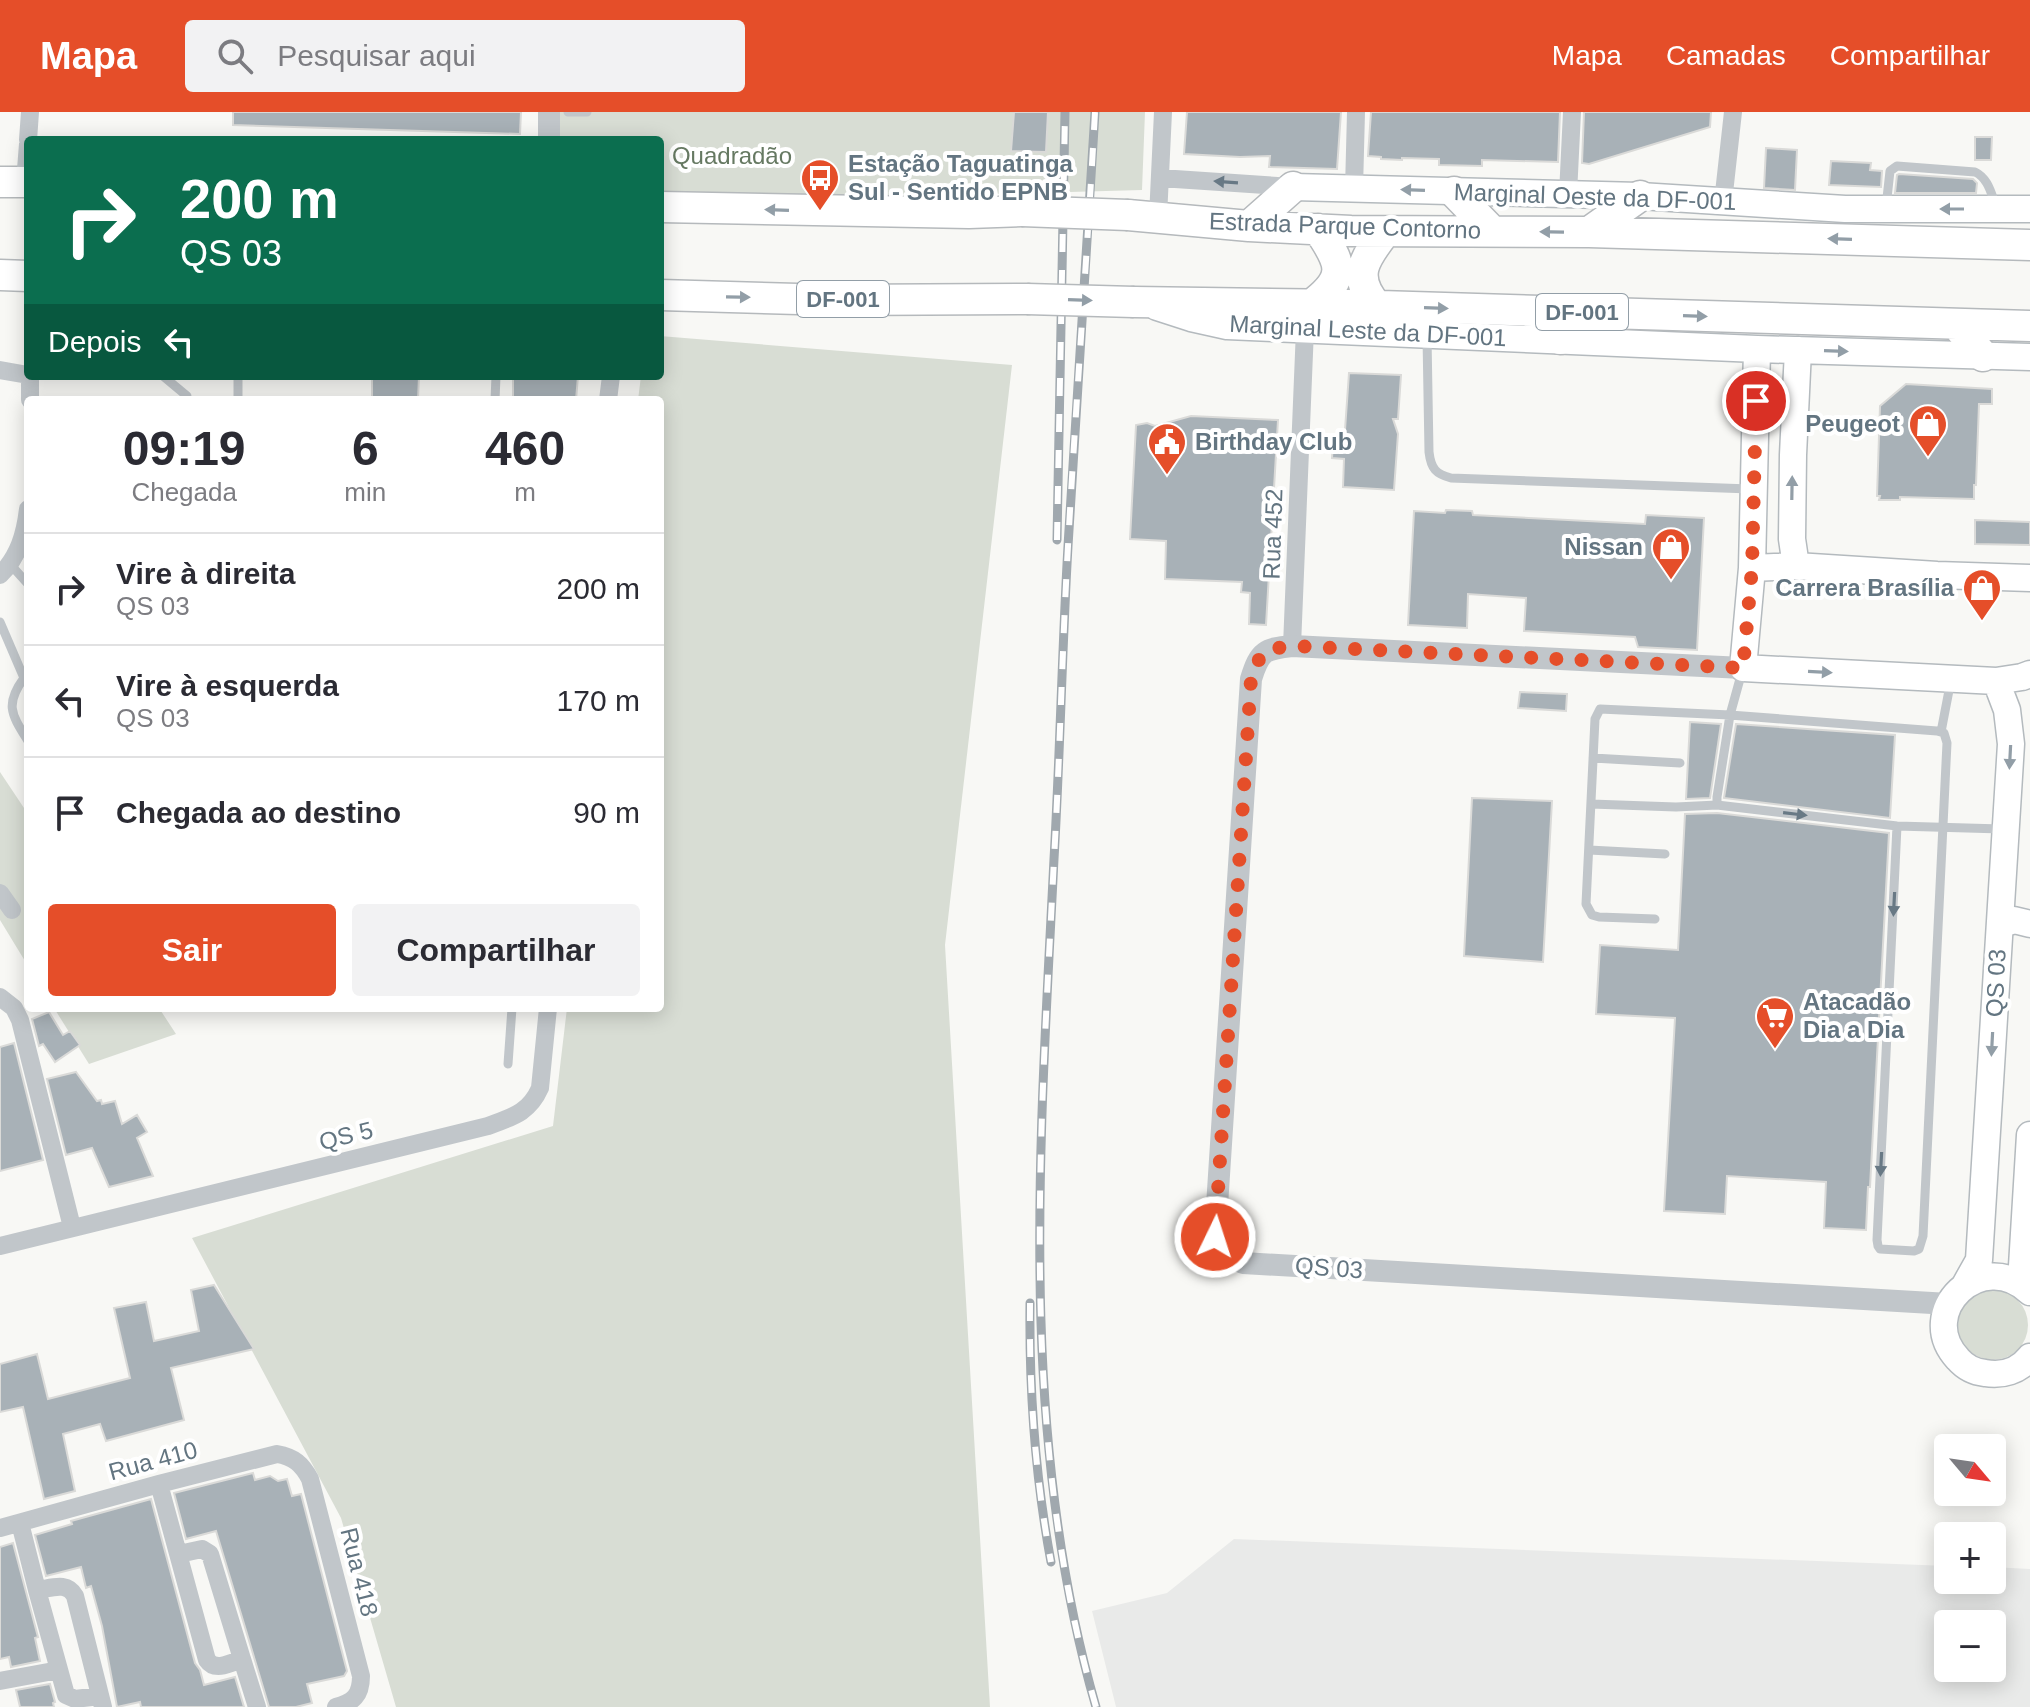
<!DOCTYPE html>
<html lang="pt">
<head>
<meta charset="utf-8">
<style>
	:root { --surface:#fff; --page:#f2f2f3; --text:#2b2b33; --muted:#7c7c81; --line:#e1e1e2; --accent:#e54e29 }
	body { margin:0; font-family:Helvetica,sans-serif; background:var(--page); color:var(--text); height:100vh; display:flex; flex-direction:column; font-size:30px; white-space:nowrap }
	* { box-sizing:border-box; margin:0 }
	p { font-size:26px; color:var(--muted) }
	.icon { flex:none; width:44px; height:44px; fill:none; stroke:currentColor; stroke-width:2; stroke-linecap:round; stroke-linejoin:round }
	.map { position:relative; flex:1; overflow:hidden }
	.side { position:absolute; left:24px; top:284px; width:640px; height:616px; display:flex; flex-direction:column; background:var(--surface); border-radius:8px; box-shadow:0 4px 20px #0003 }
	.side>* { flex:none }
	.banner { position:absolute; left:24px; top:24px; width:640px; height:244px; border-radius:8px; box-shadow:0 4px 20px #0003; background:#0b6e4f; color:#fff; overflow:hidden }
	.needle { width:52px; rotate:119deg }
	.buttons { position:absolute; left:1934px; top:1322px; display:grid; gap:16px }
	.buttons a { display:grid; place-items:center; width:72px; height:72px; border-radius:8px; background:var(--surface); box-shadow:0 4px 20px #0003; font-size:40px }
	.pin { position:absolute; display:grid; place-items:center; width:68px; height:68px; color:#fff; margin:-34px; border:4px solid #fff; border-radius:50%; box-shadow:0 2px 8px #0007 }
	.me { position:absolute; width:88px; margin:-44px; rotate:4deg; stroke-linejoin:round; filter:drop-shadow(0 0 6px #0008) }
	.turn { display:flex; align-items:center; gap:28px; height:168px; padding:0 24px; font-size:36px }
	.turn .icon { width:104px; height:104px; stroke-width:2.5 }
	.turn b { display:block; font-size:56px; line-height:68px }
	.then { display:flex; align-items:center; height:76px; padding:0 24px; background:#0003; gap:16px; font-size:30px }
	.eta { display:flex; justify-content:space-evenly; align-items:center; height:136px; text-align:center }
	.eta b { font-size:48px; font-weight:700; line-height:56px }
	.button { display:flex; gap:16px; margin-top:auto; padding:16px 24px }
	.button a { flex:1; height:92px; border-radius:8px; background:var(--accent); color:#fff; font-size:32px; font-weight:700; line-height:92px; text-align:center }
	.button a+a { background:var(--page); color:var(--text) }
	ul { padding:0; list-style:none }
	li { display:flex; align-items:center; gap:24px; height:112px; padding:0 24px; border-top:2px solid var(--line) }
	li div { flex:1 }
	li b { display:block; font-size:30px }
	li em { font-style:normal }
	header { display:flex; align-items:center; gap:48px; box-sizing:border-box; height:112px; padding:0 40px; background:var(--accent); color:#fff }
	header strong { font-size:38px }
	nav { display:flex; gap:44px; margin-inline-start:auto; font-size:28px }
	.search { width:560px; height:72px; background:var(--page); display:flex; align-items:center; gap:20px; box-sizing:border-box; padding:0 28px; border-radius:8px; color:var(--muted); font-size:30px }
	.map>svg:first-child { display:block }
	.built { fill:#e9eae9; fill-rule:evenodd }
	.green { fill:#d8ddd4 }
	.building { fill:#a8b1b7; stroke:#dadad8; stroke-width:2 }
	.lines { fill:none; stroke-linecap:round; stroke-linejoin:round }
	.secondary-casing { stroke:#b4babe; stroke-width:29 }
	.trunk-casing { stroke:#b5b9bc; stroke-width:33 }
	.service { stroke:#c1c6ca; stroke-width:9 }
	.minor { stroke:#c1c6ca; stroke-width:18 }
	.tertiary { stroke:#c1c6ca; stroke-width:22 }
	.secondary { stroke:#fff; stroke-width:26 }
	.trunk { stroke:#fff; stroke-width:30 }
	.rail-casing { stroke:#a0a8ae; stroke-width:9 }
	.rail { stroke:#fff; stroke-width:6; stroke-dasharray:18; stroke-linecap:butt }
	.trunk-bridge-casing { stroke:#b5b9bc; stroke-width:33; stroke-linecap:butt }
	.trunk-bridge { stroke:#fff; stroke-width:30 }
	.oneway { fill:#687985 }
	.oneway2 { fill:#929ea7 }
	.route { stroke:#e54e29; stroke-width:14; stroke-dasharray:0 25.2 }
	.labels { text-anchor:middle; stroke-width:8; stroke-linejoin:round; paint-order:stroke }
	.shield { fill:#fff; stroke:#929ea7; stroke-width:2 }
	.shield-label { font-size:22px; font-weight:bold; fill:#637581 }
	.park-label { font-size:24px; fill:#667962; stroke:#fff }
	.poi-label { font-size:24px; font-weight:bold; fill:#637581; stroke:#fff; text-anchor:start }
	.street-label { font-size:24px; fill:#637581; stroke:#fff }
</style>
</head>
<body>
<header>
<strong>Mapa</strong>
<div class="search"><svg class="icon" aria-label="search" viewBox="0 0 24 24"><circle cx="10" cy="10" r="6"/><path d="M15 15l6 6"/></svg>Pesquisar aqui</div>
<nav><a>Mapa</a><a>Camadas</a><a>Compartilhar</a></nav>
</header>
<div class="map">
<svg width="2030" height="1595" viewBox="0 0 2030 1595">
	<rect width="100%" height="100%" fill="#f8f8f5"/>
	<path class="built" d="M 1234,1427 L 1948,1454 L 1948,1468 L 1992,1468 L 1992,1455 L 2030,1457 L 2030,1595 L 1116,1595 L 1092,1499 L 1167,1481 ZM 1948,1512 L 1992,1512 L 1992,1556 L 1948,1556 Z"/>
	<path class="green" d="M 550,0 L 1145,0 L 1142,78 L 660,91 L 660,28 L 549,28 Z
		M 660,224 L 1012,253 L 945,833 L 990,1595 L 396,1595 L 341,1406 L 192,1126 L 553,1014 L 567,896 L 660,896 L 660,288 L 638,288 L 641,264 L 660,264 Z
		M 0,660 L 28,702 L 28,854 L 0,808 Z
		M 54,896 L 159,896 L 176,922 L 89,952 Z
		M1958 1213a35 35 0 1 1 70 0a35 35 0 1 1-70 0Z"/>
	<path class="building" d="M 233,0 L 521,0 L 520,22 L 233,13 Z
		M 1014,0 L 1048,0 L 1046,40 L 1011,39 Z
		M 1187,0 L 1341,0 L 1337,57 L 1269,55 L 1270,44 L 1240,45 L 1184,42 Z
		M 1371,0 L 1560,0 L 1558,50 L 1482,48 L 1482,54 L 1439,53 L 1439,47 L 1402,46 L 1402,48 L 1381,47 L 1381,45 L 1368,44 Z
		M 1584,0 L 1711,0 L 1710,15 L 1589,52 L 1582,51 Z
		M 1975,25 L 1992,25 L 1991,48 L 1975,48 Z
		M 1766,36 L 1797,38 L 1795,78 L 1764,76 Z
		M 1831,49 L 1871,51 L 1870,58 L 1882,59 L 1881,75 L 1829,73 Z
		M 1899,62 L 1973,67 L 1977,71 L 1976,81 L 1895,81 L 1897,63 Z
		M 1349,261 L 1401,263 L 1398,307 L 1393,307 L 1398,322 L 1394,378 L 1343,375 L 1344,347 L 1332,346 L 1333,331 L 1344,332 Z
		M 372,264 L 419,264 L 418,288 L 372,288 Z
		M 513,264 L 578,264 L 576,288 L 513,288 Z
		M 1906,272 L 1992,277 L 1992,292 L 1979,292 L 1976,373 L 1974,373 L 1974,387 L 1900,385 L 1900,388 L 1879,388 L 1880,384 L 1877,384 L 1880,294 Z
		M 1191,304 L 1278,308 L 1266,513 L 1249,512 L 1250,481 L 1241,480 L 1242,470 L 1165,467 L 1166,429 L 1130,427 L 1136,313 L 1147,311 L 1155,314 Z
		M 1446,398 L 1472,399 L 1473,403 L 1645,412 L 1646,403 L 1704,406 L 1697,538 L 1638,535 L 1635,525 L 1524,519 L 1526,486 L 1468,482 L 1467,516 L 1408,513 L 1414,399 L 1445,401 Z
		M 1975,408 L 2030,410 L 2030,433 L 1975,432 Z
		M 1520,580 L 1567,582 L 1566,599 L 1518,596 Z
		M 1690,610 L 1721,612 L 1710,686 L 1686,687 Z
		M 1736,612 L 1895,623 L 1890,706 L 1724,686 Z
		M 1472,686 L 1552,689 L 1543,850 L 1464,844 Z
		M 1717,701 L 1889,721 L 1870,1075 L 1868,1075 L 1866,1118 L 1824,1116 L 1826,1070 L 1727,1064 L 1725,1102 L 1664,1099 L 1675,906 L 1596,902 L 1600,833 L 1678,838 L 1685,702 Z
		M 49,900 L 63,923 L 70,919 L 80,933 L 55,950 L 43,932 L 39,934 L 32,907 Z
		M 14,931 L 43,1048 L 0,1059 L 0,935 Z
		M 76,960 L 97,989 L 101,988 L 102,992 L 115,989 L 122,1012 L 137,1003 L 147,1020 L 137,1026 L 153,1064 L 109,1075 L 92,1036 L 66,1043 L 47,967 Z
		M 214,1173 L 254,1237 L 171,1256 L 184,1308 L 106,1329 L 100,1312 L 63,1322 L 75,1379 L 44,1387 L 23,1295 L 0,1300 L 0,1252 L 37,1242 L 48,1287 L 130,1266 L 114,1196 L 146,1190 L 154,1229 L 199,1219 L 191,1178 Z
		M 253,1361 L 255,1368 L 270,1364 L 278,1369 L 287,1367 L 292,1384 L 301,1382 L 347,1559 L 344,1564 L 307,1572 L 312,1591 L 296,1595 L 269,1595 L 216,1419 L 186,1427 L 174,1381 Z
		M 151,1387 L 195,1551 L 200,1558 L 204,1573 L 235,1565 L 244,1595 L 141,1595 L 140,1590 L 117,1595 L 102,1514 L 91,1474 L 86,1476 L 81,1455 L 46,1464 L 35,1423 L 72,1412 L 71,1409 Z
		M 13,1431 L 38,1525 L 35,1526 L 40,1549 L 11,1555 L 9,1545 L 0,1547 L 0,1435 Z
		M 50,1572 L 55,1590 L 53,1591 L 54,1595 L 20,1595 L 16,1578 Z"/>
	<g class="lines">
		<defs>
			<path id="secondary" d="M 1293,75 L 1640,84 L 1845,97 L 2030,97
				M 1157,195 L 1191,206 L 1227,214 L 1757,237 L 2030,245
				M 1757,237 L 1752,456 L 1743,556 L 1996,569 L 2022,565 L 2030,562
				M 1796,454 L 1792,427 L 1793,343 L 1798,238
				M 1752,456 L 1796,454 L 1937,463 L 2030,466
				M 2000,813 L 2014,808 L 2030,812
				M 1965,1173 L 1979,1148 L 2011,632 L 2007,598 L 1996,569
				M 2028,1178 L 2022,1154 L 2030,1023
				M 2030,1180 C 1982,1134 1914,1200 1958,1247 C 1965,1255 1975,1260 1985,1261 C 2002,1264 2019,1259 2030,1245"/>
			<path id="trunk" d="M 0,70 L 28,70
				M 1454,80 L 1492,119
				M 660,95 L 969,101 L 1022,99
				M 1128,103 L 1249,114 L 1351,119 L 1589,120 L 2030,133
				M 1249,114 L 1293,75
				M 1589,120 L 1640,84
				M 0,163 L 28,164
				M 660,183 L 834,188 L 1027,187
				M 1134,190 L 1348,193 L 2030,214
				M 1311,193 C 1348,165 1342,152 1318,117
				M 1377,194 C 1351,165 1364,147 1385,120
				M 1531,199 L 1560,227
				M 1956,212 L 1983,244"/>
		</defs>
		<use href="#secondary" class="secondary-casing"/>
		<use href="#trunk" class="trunk-casing"/>
		<path class="service" d="M 568,0 L 587,0
			M 1886,95 L 1890,59 L 1897,54 L 1975,60 C 1988,66 1991,81 1996,94
			M 1427,225 L 1429,340 C 1431,357 1436,362 1451,366 L 1750,377
			M 163,264 L 187,284 L 187,288
			M 238,288 L 238,264
			M 495,288 L 496,264
			M 10,452 L 28,472
			M 0,510 L 24,566 L 27,563
			M 24,566 C 4,593 12,603 28,629
			M 1941,620 L 1951,568
			M 1593,646 L 1680,651
			M 1591,692 L 1676,695 L 1717,693 L 1897,714 L 2002,717
			M 1717,693 L 1717,685 L 1730,603 L 1743,556
			M 1589,738 L 1665,742
			M 1655,807 L 1599,805 L 1592,803 L 1586,792 L 1595,607 L 1600,597 L 1730,603 L 1937,619 L 1944,621 L 1947,631 L 1923,1124 L 1919,1137 L 1914,1139 L 1880,1137 L 1878,1134 L 1877,1128 L 1897,714
			M 508,952 L 512,896"/>
		<path class="minor" d="M 28,28 L 30,0
			M 1160,66 L 1293,75
			M 25,70 L 28,32
			M 1354,77 L 1356,0
			M 1568,82 L 1572,0
			M 1723,90 L 1733,0
			M 1158,105 L 1163,0
			M 0,258 L 28,263
			M 30,288 L 30,264
			M 608,288 L 611,264
			M 0,463 C 19,444 25,422 28,397
			M 1292,534 L 1305,217
			M 0,781 L 12,798
			M 0,885 L 14,896 L 20,908 L 72,1115
			M 0,1134 L 488,1014 C 512,1005 529,1001 540,976 L 548,896
			M 159,1372 L 207,1548 C 215,1560 231,1551 242,1547 L 257,1595
			M 20,1411 L 37,1478 C 52,1476 67,1469 75,1484 L 103,1595
			M 0,1416 L 159,1372 L 277,1342 C 294,1345 302,1352 310,1367 L 361,1564 C 361,1584 353,1590 336,1595
			M 179,1442 L 202,1437 L 210,1442 L 242,1547
			M 37,1478 L 66,1583 L 75,1587 L 100,1584
			M 0,1569 L 59,1558"/>
		<path class="tertiary" d="M 549,28 L 549,0
			M 1743,556 L 1292,534 C 1265,537 1260,538 1251,567 L 1215,1125 C 1221,1139 1229,1145 1243,1151 L 1949,1192"/>
		<use href="#secondary" class="secondary"/>
		<use href="#trunk" class="trunk"/>
		<defs>
			<path id="rail" d="M 1095,0 C 1087,145 1076,289 1068,434 C 1062,538 1060,643 1054,747 C 1040,1028 1017,1322 1096,1595
				M 1057,428 L 1065,0
				M 1030,1191 C 1029,1279 1035,1364 1051,1450"/>
		</defs>
		<use href="#rail" class="rail-casing"/>
		<use href="#rail" class="rail"/>
		<defs>
			<path id="trunk-bridge" d="M 1022,99 L 1128,103
				M 1027,187 L 1134,190"/>
		</defs>
		<use href="#trunk-bridge" class="trunk-bridge-casing"/>
		<use href="#trunk-bridge" class="trunk-bridge"/>
	</g>
	<defs><path id="oneway-solid" d="M-6-.8H1V-3.2L6.5 0L1 3.2V.8H-6Z" transform="scale(2)"/></defs>
	<g class="oneway">
		<use href="#oneway-solid" transform="translate(1226 70) rotate(-176)"/>
		<use href="#oneway-solid" transform="translate(1795 702) rotate(7)"/>
		<use href="#oneway-solid" transform="translate(1894 792) rotate(93)"/>
		<use href="#oneway-solid" transform="translate(1881 1052) rotate(93)"/>
	</g>
	<g class="oneway2">
		<use href="#oneway-solid" transform="translate(1413 78) rotate(-178)"/>
		<use href="#oneway-solid" transform="translate(1952 97) rotate(180)"/>
		<use href="#oneway-solid" transform="translate(777 98) rotate(-178)"/>
		<use href="#oneway-solid" transform="translate(1552 120) rotate(-179)"/>
		<use href="#oneway-solid" transform="translate(1840 127) rotate(-178)"/>
		<use href="#oneway-solid" transform="translate(738 185) rotate(1)"/>
		<use href="#oneway-solid" transform="translate(1080 188) rotate(2)"/>
		<use href="#oneway-solid" transform="translate(1436 196) rotate(2)"/>
		<use href="#oneway-solid" transform="translate(1695 204) rotate(2)"/>
		<use href="#oneway-solid" transform="translate(1836 239) rotate(2)"/>
		<use href="#oneway-solid" transform="translate(1792 376) rotate(-89)"/>
		<use href="#oneway-solid" transform="translate(1820 560) rotate(3)"/>
		<use href="#oneway-solid" transform="translate(2010 645) rotate(93)"/>
		<use href="#oneway-solid" transform="translate(1992 932) rotate(93)"/>
	</g>
	<g class="lines">
		<path class="route" d="M 1215,1125 L 1251,567 C 1260,539 1265,537 1292,534 L 1743,556 L 1752,456 L 1756,289"/>
	</g>
	<defs>
		<symbol id="bus-pin" viewBox="-11 -11 22 30"><path d="M0 17L-7.5 6A9.5 9.5 0 1 1 7.5 6Z" fill="#e54e29" stroke="#fff"/><path d="M-5-6H5V4H4V6H2V4H-2V6H-4V4H-5ZM-3.5-4V0h7V-4ZM-3.5 1.2v1.5H-2V1.2ZM2 1.2v1.5H3.5V1.2Z" fill="#fff"/></symbol>
		<symbol id="shop-pin" viewBox="-11 -11 22 30"><path d="M0 17L-7.5 6A9.5 9.5 0 1 1 7.5 6Z" fill="#e54e29" stroke="#fff"/><path d="M-5-2.5h2.3a2.7 3.5 0 0 1 5.4 0H5L5.5 6h-11ZM-1.5-2.5h3a1.5 2.3 0 0 0-3 0Z" fill="#fff"/></symbol>
		<symbol id="civic-pin" viewBox="-11 -11 22 30"><path d="M0 17L-7.5 6A9.5 9.5 0 1 1 7.5 6Z" fill="#e54e29" stroke="#fff"/><path d="M-.6-6.5H3V-4.5H.6V-3L4-1V1h2V6H-6V1h2V-1L-.6-3ZM-1.2 2.5V6h2.4V2.5Z" fill="#fff"/></symbol>
		<symbol id="supermarket-pin" viewBox="-11 -11 22 30"><path d="M0 17L-7.5 6A9.5 9.5 0 1 1 7.5 6Z" fill="#e54e29" stroke="#fff"/><path d="M-6-5.5h2.5l.6 2H6L4.5 2H-2.5L-4.4-4H-6ZM-1.5 3.2a1.3 1.3 0 1 0 .1 0ZM3 3.2a1.3 1.3 0 1 0 .1 0Z" fill="#fff"/></symbol>
	</defs>
	<g fill-rule="evenodd">
		<use href="#bus-pin" x="798" y="44" width="44" height="60"/>
		<use href="#shop-pin" x="1906" y="290" width="44" height="60"/>
		<use href="#civic-pin" x="1145" y="308" width="44" height="60"/>
		<use href="#shop-pin" x="1649" y="413" width="44" height="60"/>
		<use href="#shop-pin" x="1960" y="454" width="44" height="60"/>
		<use href="#supermarket-pin" x="1753" y="882" width="44" height="60"/>
	</g>
	<g class="labels">
		<g class="shield">
			<rect x="797" y="169" width="92" height="36" rx="6"/>
			<rect x="1536" y="182" width="92" height="36" rx="6"/>
		</g>
		<g class="shield-label">
			<text x="843" y="195">DF-001</text>
			<text x="1582" y="208">DF-001</text>
		</g>
		<g class="park-label">
			<text x="732" y="52">Quadradão</text>
		</g>
		<g class="poi-label">
			<text x="848" y="60">Estação Taguatinga<tspan x="848" dy="28">Sul - Sentido EPNB</tspan></text>
			<text x="1900" y="320" text-anchor="end">Peugeot</text>
			<text x="1195" y="338">Birthday Club</text>
			<text x="1643" y="443" text-anchor="end">Nissan</text>
			<text x="1954" y="484" text-anchor="end">Carrera Brasília</text>
			<text x="1803" y="898">Atacadão<tspan x="1803" dy="28">Dia a Dia</tspan></text>
		</g>
		<g class="street-label">
			<text transform="translate(1595 85) rotate(2)" y="8">Marginal Oeste da DF-001</text>
			<text transform="translate(1345 114) rotate(2)" y="8">Estrada Parque Contorno</text>
			<text transform="translate(1368 219) rotate(3)" y="8">Marginal Leste da DF-001</text>
			<text transform="translate(1273 422) rotate(-88)" y="8">Rua 452</text>
			<text transform="translate(1996 871) rotate(-87)" y="8">QS 03</text>
			<text transform="translate(346 1024) rotate(-14)" y="8">QS 5</text>
			<text transform="translate(1329 1156) rotate(4)" y="8">QS 03</text>
			<text transform="translate(153 1349) rotate(-15)" y="8">Rua 410</text>
			<text transform="translate(359 1460) rotate(76)" y="8">Rua 418</text>
		</g>
	</g>
</svg>
<div class="buttons">
<a><svg class="needle" viewBox="-14 -14 28 28"><path d="M0-13l5 13h-10z" fill="#e53935"/><path d="M0 13l5-13h-10z" fill="#7c7c81"/></svg></a>
<a>+</a>
<a>−</a>
</div>
<div class="pin" style="left:1756px;top:289px;background:#d93025"><svg class="icon" aria-label="arrive" viewBox="0 0 24 24"><path d="M6 21V4h12l-3 4 3 4H6"/></svg></div>
<svg class="me" style="left:1215px;top:1125px" viewBox="-20 -20 40 40"><circle r="17" fill="#e54e29" stroke="#fff" stroke-width="3"/><path d="M0-11L8 9 0 5-8 9z" fill="#fff"/></svg>
<div class="banner">
<div class="turn"><svg class="icon" aria-label="right" viewBox="0 0 24 24"><path d="M7 20v-9h11M14 6l5 5-5 5"/></svg><div><b>200 m</b>QS 03</div></div>
<div class="then">Depois<svg class="icon" aria-label="left" viewBox="0 0 24 24"><path d="M17 20v-9H6M10 6l-5 5 5 5"/></svg></div>
</div>
<section class="side">
<div class="eta">
<div><b>09:19</b><p>Chegada</p></div>
<div><b>6</b><p>min</p></div>
<div><b>460</b><p>m</p></div>
</div>
<ul>
<li><svg class="icon" aria-label="right" viewBox="0 0 24 24"><path d="M7 20v-9h11M14 6l5 5-5 5"/></svg><div><b>Vire à direita</b><p>QS 03</p></div><em>200 m</em></li>
<li><svg class="icon" aria-label="left" viewBox="0 0 24 24"><path d="M17 20v-9H6M10 6l-5 5 5 5"/></svg><div><b>Vire à esquerda</b><p>QS 03</p></div><em>170 m</em></li>
<li><svg class="icon" aria-label="arrive" viewBox="0 0 24 24"><path d="M6 21V4h12l-3 4 3 4H6"/></svg><div><b>Chegada ao destino</b></div><em>90 m</em></li>
</ul>
<div class="button"><a>Sair</a><a>Compartilhar</a></div>
</section>
</div>
</body>
</html>
